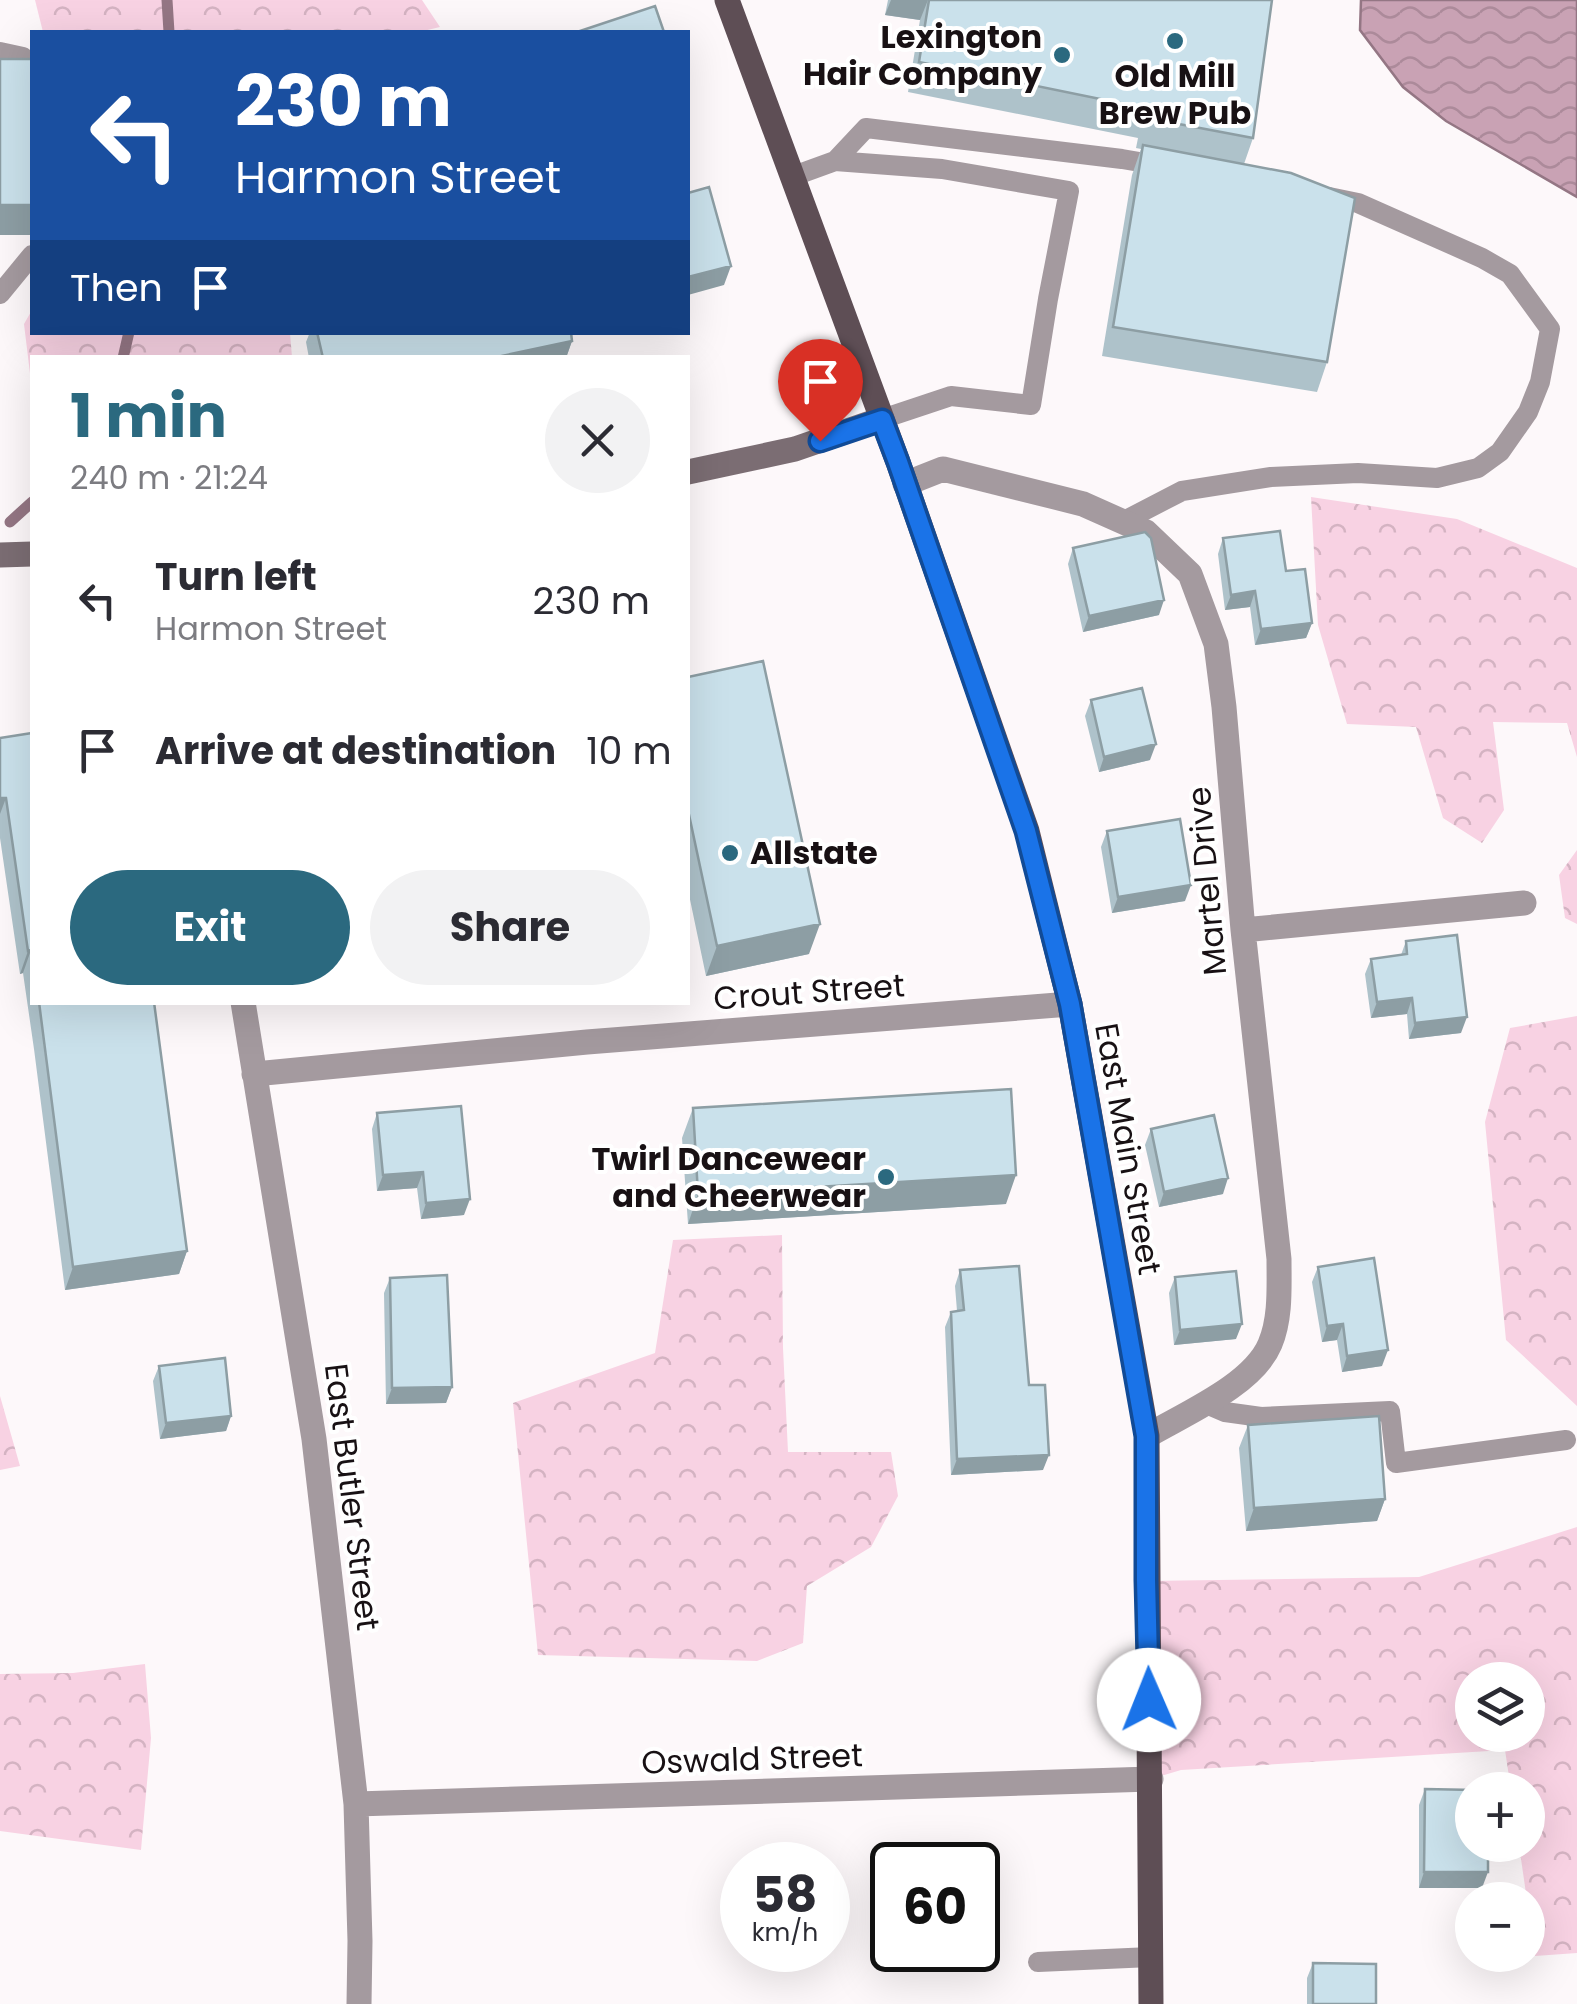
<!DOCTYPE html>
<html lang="en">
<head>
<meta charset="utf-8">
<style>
	:root { --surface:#fff; --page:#f2f2f3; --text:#2b2b33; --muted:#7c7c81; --accent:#2b697f }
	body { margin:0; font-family:Poppins,sans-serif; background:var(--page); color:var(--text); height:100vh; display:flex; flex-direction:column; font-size:38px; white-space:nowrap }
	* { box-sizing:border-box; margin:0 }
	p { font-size:32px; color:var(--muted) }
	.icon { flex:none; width:55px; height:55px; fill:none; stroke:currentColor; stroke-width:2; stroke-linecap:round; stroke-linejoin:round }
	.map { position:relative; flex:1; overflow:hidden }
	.panel { position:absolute; left:30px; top:355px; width:660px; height:650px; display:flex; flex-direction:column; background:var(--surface); border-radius:0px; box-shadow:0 10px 40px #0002 }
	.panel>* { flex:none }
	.guide { position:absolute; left:30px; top:30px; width:660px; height:305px; border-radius:0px; box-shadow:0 10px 40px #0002; background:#1a4fa0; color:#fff; overflow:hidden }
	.tools { position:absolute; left:1455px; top:1662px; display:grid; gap:20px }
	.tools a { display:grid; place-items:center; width:90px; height:90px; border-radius:50%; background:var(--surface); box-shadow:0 10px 40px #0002; font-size:50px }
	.speed { position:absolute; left:720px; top:1842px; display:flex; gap:20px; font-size:50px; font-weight:700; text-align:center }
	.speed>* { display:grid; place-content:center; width:130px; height:130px; border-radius:50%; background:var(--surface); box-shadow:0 10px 40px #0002; line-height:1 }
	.speed small { font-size:25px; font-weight:400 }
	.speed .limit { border:5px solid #111; border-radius:15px; background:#fff; color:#111 }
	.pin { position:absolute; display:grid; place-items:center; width:85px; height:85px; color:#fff; margin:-102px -42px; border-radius:50% 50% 50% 0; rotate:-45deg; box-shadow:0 0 10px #0007 }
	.pin .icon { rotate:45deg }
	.me { position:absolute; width:110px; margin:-55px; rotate:359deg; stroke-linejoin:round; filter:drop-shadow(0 0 8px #0008) }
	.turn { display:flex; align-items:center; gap:35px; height:210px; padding:0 40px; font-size:45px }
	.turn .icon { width:130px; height:130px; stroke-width:2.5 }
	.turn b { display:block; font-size:70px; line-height:85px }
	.then { display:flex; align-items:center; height:95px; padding:0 40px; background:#0003; gap:20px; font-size:38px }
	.round { display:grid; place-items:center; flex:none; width:105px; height:105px; border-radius:52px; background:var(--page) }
	.summary { display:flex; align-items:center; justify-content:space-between; height:170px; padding:0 40px }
	h1 { font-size:60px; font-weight:700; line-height:75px; color:var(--accent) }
	.button { display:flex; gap:20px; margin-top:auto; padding:20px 40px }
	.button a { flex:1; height:115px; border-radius:60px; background:var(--accent); color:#fff; font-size:40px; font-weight:700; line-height:115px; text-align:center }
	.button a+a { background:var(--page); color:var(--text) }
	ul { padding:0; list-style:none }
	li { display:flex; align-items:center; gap:30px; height:150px; padding:0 40px }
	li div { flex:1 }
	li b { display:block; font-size:38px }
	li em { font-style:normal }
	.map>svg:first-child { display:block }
	.forest { fill:url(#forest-crowns); fill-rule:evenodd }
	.water { fill:url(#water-waves); stroke:#947684; stroke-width:2.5 }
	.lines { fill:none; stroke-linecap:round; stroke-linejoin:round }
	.stream { stroke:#947684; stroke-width:11 }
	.lane { stroke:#a49a9f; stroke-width:20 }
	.street { stroke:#a49a9f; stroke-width:25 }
	.secondary { stroke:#7b6d73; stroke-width:25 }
	.primary { stroke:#5e4e55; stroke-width:25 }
	.wall { fill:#aec2ca }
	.shaded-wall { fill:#8d9ea4 }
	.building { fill:#cae1eb; stroke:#8d9ea4; stroke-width:2.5 }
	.route-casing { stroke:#114b97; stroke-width:25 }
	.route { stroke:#1a73e8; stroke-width:18 }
	.poi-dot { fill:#2b697f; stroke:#fff; stroke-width:4 }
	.labels { text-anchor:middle; stroke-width:8; stroke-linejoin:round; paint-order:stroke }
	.poi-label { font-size:32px; font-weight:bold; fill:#181114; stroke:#fff; text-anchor:end }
	.street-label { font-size:32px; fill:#181114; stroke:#fff }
</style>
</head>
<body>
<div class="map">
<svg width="1577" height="2004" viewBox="0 0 1577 2004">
	<defs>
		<pattern id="forest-crowns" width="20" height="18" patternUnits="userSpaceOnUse" patternTransform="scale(2.5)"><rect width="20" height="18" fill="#f8d2e3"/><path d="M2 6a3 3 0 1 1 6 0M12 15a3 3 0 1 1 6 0" fill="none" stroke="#d4b3c2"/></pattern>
		<pattern id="water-waves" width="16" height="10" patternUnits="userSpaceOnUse" patternTransform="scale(2.5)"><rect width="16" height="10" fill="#c9a2b4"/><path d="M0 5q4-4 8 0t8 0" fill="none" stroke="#ac8a9a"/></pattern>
	</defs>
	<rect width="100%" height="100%" fill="#fdf8fa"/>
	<path class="forest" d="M 35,0 L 422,0 L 440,27 L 419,32 L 43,32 Z
		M 32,310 L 32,332 L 290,333 L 292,357 L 32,358 L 32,390 L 24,324 Z
		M 1311,497 L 1457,519 L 1577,568 L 1577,757 L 1567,723 L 1493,722 L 1504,810 L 1482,843 L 1443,818 L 1416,727 L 1347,724 L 1318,625 Z
		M 1577,850 L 1577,924 L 1565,918 L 1559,875 Z
		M 1577,1016 L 1577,1406 L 1506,1340 L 1485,1122 L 1510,1028 Z
		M 782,1235 L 783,1348 L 788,1452 L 891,1452 L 898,1496 L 871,1547 L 807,1586 L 803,1643 L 757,1661 L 538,1655 L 513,1403 L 655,1353 L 673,1240 Z
		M 0,1396 L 20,1466 L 0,1470 Z
		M 1577,1527 L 1577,1953 L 1535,1956 L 1519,1845 L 1528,1845 L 1528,1790 L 1511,1790 L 1505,1750 L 1181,1770 L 1151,1779 L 1146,1581 L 1419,1577 ZM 1472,1680 L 1528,1680 L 1528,1735 L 1472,1735 Z
		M 145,1664 L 151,1738 L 141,1850 L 0,1831 L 0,1674 L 73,1673 Z"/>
	<path class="water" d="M 1361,0 L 1577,0 L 1577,197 L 1446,121 L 1403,87 L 1360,30 Z"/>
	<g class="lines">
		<path class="stream" d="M 167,0 L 169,32
			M 123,358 L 129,332
			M 10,522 L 32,502"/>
		<path class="lane" d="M 0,52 L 23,57 L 32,66
			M 835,161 L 866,128 L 1122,159 L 1163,166
			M 791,177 L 835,161 L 942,169 L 1069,191 L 1048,299 L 1031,405 L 951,396 L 882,419
			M 0,294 L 32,255
			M 1122,522 L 1182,491 L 1271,477 L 1358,473 L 1437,478 L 1478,468 L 1500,452 L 1528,412 L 1540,382 L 1550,329 L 1510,274 L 1482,258 L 1358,203 L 1329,197
			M 1204,1403 L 1225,1412 L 1261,1417 L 1390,1411 L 1396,1463 L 1566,1440
			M 1038,1962 L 1151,1957"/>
		<path class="street" d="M 905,484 L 943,469 L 1083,504 L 1146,532 L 1190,574 L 1216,644 L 1224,707 L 1243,930 L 1279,1259 C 1279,1287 1281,1318 1270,1344 C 1253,1385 1184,1414 1147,1436
			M 1243,930 L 1524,903
			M 243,1002 L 314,1439 L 356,1804 L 360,1941 L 359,2004
			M 254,1074 L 587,1042 L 1070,1004
			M 356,1804 L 1151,1779"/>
		<path class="secondary" d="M 688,472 L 795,449 L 882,419
			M 0,555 L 32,554"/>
		<path class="primary" d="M 727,0 L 898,462 L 1027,831 L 1070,1004 L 1147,1436 L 1151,2004"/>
	</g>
	<path class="wall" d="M 888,0 L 1272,0 L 1253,138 L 1244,164 L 1327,362 L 1317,392 L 1102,356 L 1132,175 L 1141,149 L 1136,148 L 1138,138 L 908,92 L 920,20 L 885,15 Z
		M 310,332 L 571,332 L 572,341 L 566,358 L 309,358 L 306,342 Z
		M 1223,538 L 1286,571 L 1312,623 L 1306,638 L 1255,645 L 1250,607 L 1225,610 L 1218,554 Z
		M 1073,548 L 1159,615 L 1083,632 L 1068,564 Z
		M 688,677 L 809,954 L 706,976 L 688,890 Z
		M 1091,700 L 1150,760 L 1099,772 L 1085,716 Z
		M 32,733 L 32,1002 L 154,1002 L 187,1251 L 179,1274 L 65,1290 L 34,1049 L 23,973 L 20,974 L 0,838 L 0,738 Z
		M 1107,831 L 1185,901 L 1112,913 L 1101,847 Z
		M 1406,941 L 1461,1033 L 1409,1039 L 1407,1014 L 1371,1018 L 1365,974 L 1371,959 L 1401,955 Z
		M 693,1108 L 1006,1204 L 688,1224 L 682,1138 Z
		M 377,1113 L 464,1215 L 421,1219 L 417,1188 L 377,1191 L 372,1129 Z
		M 1151,1129 L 1223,1194 L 1159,1207 L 1145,1145 Z
		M 1318,1267 L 1382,1366 L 1342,1372 L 1337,1340 L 1322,1342 L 1312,1282 Z
		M 960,1270 L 1029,1385 L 1043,1470 L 951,1475 L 945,1327 L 951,1312 L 957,1311 L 955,1286 Z
		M 1175,1277 L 1236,1339 L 1174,1345 L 1169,1293 Z
		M 390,1278 L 452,1387 L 446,1403 L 386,1404 L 384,1293 Z
		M 159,1366 L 231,1416 L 226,1431 L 160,1439 L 153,1381 Z
		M 1248,1425 L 1385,1499 L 1377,1521 L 1246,1531 L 1239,1448 Z
		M 1425,1789 L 1482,1888 L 1419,1888 L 1419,1805 Z
		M 1313,1963 L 1376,2004 L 1307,2004 L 1307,1978 Z"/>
	<path class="shaded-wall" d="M 891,0 L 928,0 L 920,20 L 885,15 Z
		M 0,205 L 32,205 L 32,235 L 0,235 Z
		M 731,266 L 724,285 L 688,295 L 688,277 Z
		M 572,341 L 566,358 L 492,358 Z
		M 1255,591 L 1250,607 L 1225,610 L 1231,595 Z
		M 1164,600 L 1159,615 L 1083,632 L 1089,616 Z
		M 1312,623 L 1306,638 L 1255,645 L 1261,629 Z
		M 1156,744 L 1150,760 L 1099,772 L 1104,757 Z
		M 0,798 L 6,798 L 0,814 Z
		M 1191,885 L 1185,901 L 1112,913 L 1118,897 Z
		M 820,924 L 809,954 L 706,976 L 717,946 Z
		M 31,950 L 23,973 L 20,974 L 28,951 Z
		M 1412,998 L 1407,1014 L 1371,1018 L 1377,1002 Z
		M 1467,1017 L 1461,1033 L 1409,1039 L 1415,1023 Z
		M 423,1172 L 417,1188 L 377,1191 L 383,1175 Z
		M 1016,1175 L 1006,1204 L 688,1224 L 698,1194 Z
		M 1228,1178 L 1223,1194 L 1159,1207 L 1164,1192 Z
		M 470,1199 L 464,1215 L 421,1219 L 426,1203 Z
		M 187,1251 L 179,1274 L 65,1290 L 73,1267 Z
		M 1242,1324 L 1236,1339 L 1174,1345 L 1180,1330 Z
		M 1343,1324 L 1337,1340 L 1322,1342 L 1327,1326 Z
		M 1388,1350 L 1382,1366 L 1342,1372 L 1347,1356 Z
		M 452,1387 L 446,1403 L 386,1404 L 392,1388 Z
		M 231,1416 L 226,1431 L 160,1439 L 166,1423 Z
		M 1049,1455 L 1043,1470 L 951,1475 L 957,1459 Z
		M 1385,1499 L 1377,1521 L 1246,1531 L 1254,1508 Z
		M 1424,1872 L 1488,1872 L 1482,1888 L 1419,1888 Z"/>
	<path class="building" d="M 929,0 L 1272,0 L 1253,138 L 1147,118 L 1149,109 L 919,62 Z
		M 655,6 L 664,32 L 577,32 Z
		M 0,59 L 32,59 L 32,205 L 0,205 Z
		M 1143,145 L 1291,173 L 1355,198 L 1327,362 L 1113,327 Z
		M 709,187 L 731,266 L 688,277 L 688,193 Z
		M 317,332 L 571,332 L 572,341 L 492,358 L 323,358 Z
		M 1280,531 L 1286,571 L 1305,569 L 1312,623 L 1261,629 L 1255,591 L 1231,595 L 1223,538 Z
		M 1145,532 L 1151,538 L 1164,600 L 1089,616 L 1073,548 Z
		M 763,661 L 820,924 L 717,946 L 688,810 L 688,677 Z
		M 1142,688 L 1156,744 L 1104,757 L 1091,700 Z
		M 32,733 L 32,961 L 31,950 L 28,951 L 6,798 L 0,798 L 0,738 Z
		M 1180,819 L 1191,885 L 1118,897 L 1107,831 Z
		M 1457,935 L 1467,1017 L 1415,1023 L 1412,998 L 1377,1002 L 1371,959 L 1407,954 L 1406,941 Z
		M 39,1002 L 154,1002 L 187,1251 L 73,1267 Z
		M 1011,1089 L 1016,1175 L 698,1194 L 693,1108 Z
		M 461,1106 L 470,1199 L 426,1203 L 423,1172 L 383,1175 L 377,1113 Z
		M 1214,1115 L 1228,1178 L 1164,1192 L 1151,1129 Z
		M 1374,1258 L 1388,1350 L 1347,1356 L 1343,1324 L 1327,1326 L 1318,1267 Z
		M 1019,1266 L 1029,1385 L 1045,1385 L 1049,1455 L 957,1459 L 951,1312 L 964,1310 L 960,1270 Z
		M 1236,1271 L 1242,1324 L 1180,1330 L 1175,1277 Z
		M 447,1275 L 452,1387 L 392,1388 L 390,1278 Z
		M 225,1358 L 231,1416 L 166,1423 L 159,1366 Z
		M 1379,1416 L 1385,1499 L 1254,1508 L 1248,1425 Z
		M 1425,1789 L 1475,1790 L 1472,1790 L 1472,1845 L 1488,1845 L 1488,1872 L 1424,1872 Z
		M 1313,1963 L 1376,1964 L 1376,2004 L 1313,2004 Z"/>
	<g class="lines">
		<defs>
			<path id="route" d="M 820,441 L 882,420 L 898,462 L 1026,831 L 1070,1004 L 1146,1436 L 1146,1580 L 1149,1700"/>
		</defs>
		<use href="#route" class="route-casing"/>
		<use href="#route" class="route"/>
	</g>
	<g class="poi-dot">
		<circle cx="1175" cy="41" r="10"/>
		<circle cx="1062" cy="55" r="10"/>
		<circle cx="730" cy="853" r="10"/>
		<circle cx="886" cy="1177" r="10"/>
	</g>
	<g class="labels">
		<g class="poi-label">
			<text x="1042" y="48">Lexington<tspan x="1042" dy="37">Hair Company</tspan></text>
			<text x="1175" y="87" text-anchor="middle">Old Mill<tspan x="1175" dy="37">Brew Pub</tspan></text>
			<text x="750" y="864" text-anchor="start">Allstate</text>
			<text x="866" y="1170">Twirl Dancewear<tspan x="866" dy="37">and Cheerwear</tspan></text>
		</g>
		<g class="street-label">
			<text transform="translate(1207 881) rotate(-95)" y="11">Martel Drive</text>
			<text transform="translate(809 992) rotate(-4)" y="11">Crout Street</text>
			<text transform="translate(1128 1149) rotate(80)" y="11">East Main Street</text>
			<text transform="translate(352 1497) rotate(83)" y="11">East Butler Street</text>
			<text transform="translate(752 1759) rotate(-2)" y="11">Oswald Street</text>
		</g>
	</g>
</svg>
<div class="tools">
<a><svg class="icon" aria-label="layers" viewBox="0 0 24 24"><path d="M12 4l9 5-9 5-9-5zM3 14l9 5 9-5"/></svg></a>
<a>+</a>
<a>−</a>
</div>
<div class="speed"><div>58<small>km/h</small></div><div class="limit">60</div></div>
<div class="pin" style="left:820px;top:441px;background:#d93025"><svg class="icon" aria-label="arrive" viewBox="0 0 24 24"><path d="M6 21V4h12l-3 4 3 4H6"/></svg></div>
<svg class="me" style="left:1149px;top:1700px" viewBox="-20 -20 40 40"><circle r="19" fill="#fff"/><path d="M0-13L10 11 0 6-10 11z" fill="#1a73e8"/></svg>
<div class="guide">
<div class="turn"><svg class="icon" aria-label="left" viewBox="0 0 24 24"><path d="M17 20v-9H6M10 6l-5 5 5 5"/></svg><div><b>230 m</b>Harmon Street</div></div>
<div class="then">Then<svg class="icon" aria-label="arrive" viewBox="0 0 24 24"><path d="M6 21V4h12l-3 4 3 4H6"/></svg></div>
</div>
<section class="panel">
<div class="summary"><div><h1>1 min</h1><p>240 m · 21:24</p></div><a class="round"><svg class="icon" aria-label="close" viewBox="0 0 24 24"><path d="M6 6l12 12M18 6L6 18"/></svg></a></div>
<ul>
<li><svg class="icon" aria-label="left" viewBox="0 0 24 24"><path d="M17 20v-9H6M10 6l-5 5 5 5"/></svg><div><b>Turn left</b><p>Harmon Street</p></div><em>230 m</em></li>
<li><svg class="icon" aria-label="arrive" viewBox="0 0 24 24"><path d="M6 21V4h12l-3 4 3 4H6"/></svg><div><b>Arrive at destination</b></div><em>10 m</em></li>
</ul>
<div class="button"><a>Exit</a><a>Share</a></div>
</section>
</div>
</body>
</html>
